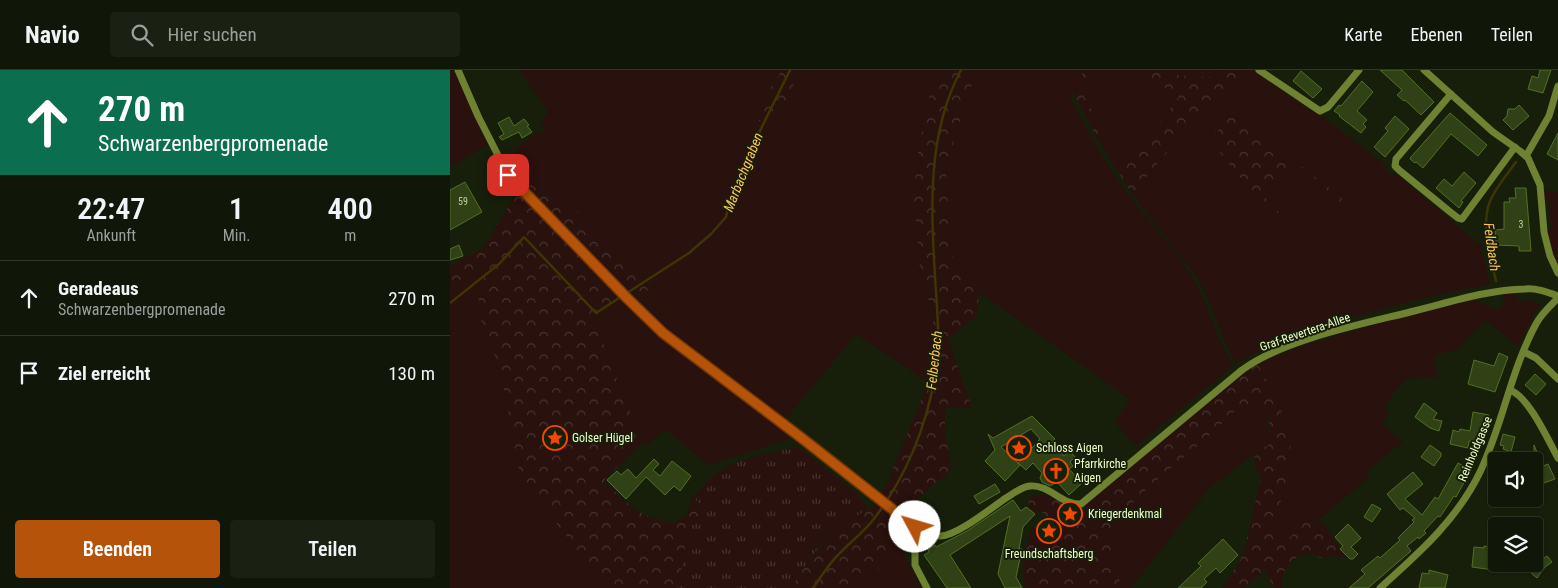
<!DOCTYPE html>
<html lang="de">
<head>
<meta charset="utf-8">
<style>
	:root { --surface:#111708; --page:#1a2012; --text:#f1f3f6; --muted:#9c9f9c; --line:#303629; --accent:#b45309 }
	body { margin:0; font-family:"Roboto Condensed",sans-serif; background:var(--page); color:var(--text); height:100vh; display:flex; flex-direction:column; font-size:19px; white-space:nowrap }
	* { box-sizing:border-box; margin:0 }
	p { font-size:16px; color:var(--muted) }
	.icon { flex:none; width:28px; height:28px; fill:none; stroke:currentColor; stroke-width:2; stroke-linecap:round; stroke-linejoin:round }
	.map { position:relative; flex:1; overflow:hidden }
	.panel { display:flex; flex-direction:column; background:var(--surface); width:450px }
	.panel>* { flex:none }
	.guide { background:#0b6e4f; color:#fff; overflow:hidden }
	.fabs { position:absolute; left:1038px; top:382px; display:grid; gap:10px }
	.fabs a { display:grid; place-items:center; width:55px; height:55px; border-radius:5px; background:var(--surface); box-shadow:0 1px 4px #0004,0 0 0 1px var(--line); font-size:25px }
	.pin { position:absolute; display:grid; place-items:center; width:42px; height:42px; color:#fff; margin:-21px; border-radius:10px; box-shadow:0 2px 8px #0006 }
	.me { position:absolute; width:55px; margin:-28px; rotate:309deg; stroke-linejoin:round; filter:drop-shadow(0 0 4px #0008) }
	.turn { display:flex; align-items:center; gap:18px; height:105px; padding:0 15px; font-size:22px }
	.turn .icon { width:65px; height:65px; stroke-width:2.5 }
	.turn b { display:block; font-size:35px; line-height:42px }
	.eta { display:flex; justify-content:space-evenly; align-items:center; height:85px; text-align:center }
	.eta b { font-size:30px; font-weight:600; line-height:35px }
	.action { display:flex; gap:10px; margin-top:auto; padding:10px 15px }
	.action a { flex:1; height:58px; border-radius:5px; background:var(--accent); color:#fff; font-size:20px; font-weight:600; line-height:58px; text-align:center }
	.action a+a { background:var(--page); color:var(--text) }
	ul { padding:0; list-style:none }
	li { display:flex; align-items:center; gap:15px; height:75px; padding:0 15px; border-top:1px solid var(--line) }
	li div { flex:1 }
	li b { display:block; font-size:19px }
	li em { font-style:normal }
	header { display:flex; align-items:center; gap:30px; box-sizing:border-box; height:70px; padding:0 25px; background:var(--surface); border-bottom:1px solid var(--line) }
	header strong { font-size:24px }
	nav { display:flex; gap:28px; margin-inline-start:auto; font-size:18px }
	.search { width:350px; height:45px; background:var(--page); display:flex; align-items:center; gap:12px; box-sizing:border-box; padding:0 18px; border-radius:5px; color:var(--muted); font-size:19px }
	main { display:flex; flex:1; min-height:0 }
	.map>svg:first-child { display:block }
	.grass { fill:#29110d; fill-rule:evenodd }
	.forest { fill:url(#forest-crowns) }
	.park { fill:url(#park-tufts) }
	.lines { fill:none; stroke-linecap:round; stroke-linejoin:round }
	.stream { stroke:#3e3404; stroke-width:2.5 }
	.building { fill:#304215; stroke:#527024 }
	.street { stroke:#6f8231; stroke-width:7 }
	.route-casing { stroke:#753606; stroke-width:12 }
	.route { stroke:#b45309; stroke-width:9 }
	.labels { text-anchor:middle; stroke-width:4; stroke-linejoin:round; paint-order:stroke }
	.number-label { font-size:10px; fill:#bed09b }
	.street-label { font-size:12px; fill:#eeffc8; stroke:#171f0a }
	.poi-label { font-size:12px; fill:#eeffc8; stroke:#171f0a; text-anchor:start }
	.water-label { font-size:14px; font-style:italic; fill:#ffc556; stroke:#171f0a }
</style>
</head>
<body>
<header>
<strong>Navio</strong>
<div class="search"><svg class="icon" aria-label="search" viewBox="0 0 24 24"><circle cx="10" cy="10" r="6"/><path d="M15 15l6 6"/></svg>Hier suchen</div>
<nav><a>Karte</a><a>Ebenen</a><a>Teilen</a></nav>
</header>
<main>
<section class="panel">
<div class="guide">
<div class="turn"><svg class="icon" aria-label="ahead" viewBox="0 0 24 24"><path d="M12 20V5M6 11l6-6 6 6"/></svg><div><b>270 m</b>Schwarzenbergpromenade</div></div>
</div>
<div class="eta">
<div><b>22:47</b><p>Ankunft</p></div>
<div><b>1</b><p>Min.</p></div>
<div><b>400</b><p>m</p></div>
</div>
<ul>
<li><svg class="icon" aria-label="ahead" viewBox="0 0 24 24"><path d="M12 20V5M6 11l6-6 6 6"/></svg><div><b>Geradeaus</b><p>Schwarzenbergpromenade</p></div><em>270 m</em></li>
<li><svg class="icon" aria-label="arrive" viewBox="0 0 24 24"><path d="M6 21V4h12l-3 4 3 4H6"/></svg><div><b>Ziel erreicht</b></div><em>130 m</em></li>
</ul>
<div class="action"><a>Beenden</a><a>Teilen</a></div>
</section>
<div class="map">
<svg width="1108" height="518" viewBox="0 0 1108 518">
	<defs>
		<pattern id="forest-crowns" width="20" height="18" patternUnits="userSpaceOnUse" patternTransform="scale(1.25)"><rect width="20" height="18" fill="#29110d"/><path d="M2 6a3 3 0 1 1 6 0M12 15a3 3 0 1 1 6 0" fill="none" stroke="#48352f"/></pattern>
		<pattern id="park-tufts" width="24" height="20" patternUnits="userSpaceOnUse" patternTransform="scale(1.25)"><rect width="24" height="20" fill="#29110d"/><path d="M3 7l-1-3M5 7V3M7 7l1-3M15 17l-1-3M17 17v-4M19 17l1-3" fill="none" stroke="#48352f"/></pattern>
	</defs>
	<rect width="100%" height="100%" fill="#171f0a"/>
	<path class="grass" d="M 0,0 L 3,0 L 40,74 L 0,97 Z
		M 69,0 L 332,0 L 318,22 L 309,51 L 322,55 L 331,45 L 338,25 L 352,0 L 493,0 L 480,23 L 475,45 L 466,94 L 464,128 L 470,199 L 482,242 L 484,262 L 483,289 L 477,311 L 406,264 L 334,351 C 283,313 226,277 184,228 L 206,215 L 121,136 L 74,107 L 65,92 L 67,79 L 83,65 L 94,61 L 94,56 L 90,53 L 99,42 Z
		M 529,0 L 635,0 L 624,17 L 623,22 L 619,26 C 637,60 655,94 678,124 C 698,151 722,175 739,203 C 758,232 765,266 783,296 L 686,376 L 665,352 L 680,329 L 529,222 L 530,216 L 505,202 L 500,172 L 496,99 L 517,26 Z
		M 648,0 L 687,0 L 729,27 L 675,98 L 657,81 L 656,83 L 645,64 L 649,67 L 632,23 Z
		M 713,0 L 774,0 L 772,7 L 768,9 C 749,5 731,10 713,0 Z
		M 791,0 L 803,0 L 858,39 L 874,47 L 937,97 L 935,100 L 942,106 L 945,103 L 1031,176 L 1040,214 C 977,226 915,242 855,264 C 832,272 809,280 788,292 L 785,292 L 777,277 L 757,226 L 747,207 L 682,124 L 753,40 C 758,36 763,36 768,34 C 778,30 795,11 791,0 ZM 781,46 L 794,53 L 815,67 L 897,132 L 891,135 L 841,99 L 815,127 L 854,170 L 846,172 L 811,133 L 763,74 Z
		M 1095,120 L 1108,122 L 1108,199 L 1095,160 L 1101,159 L 1099,131 L 1093,126 Z
		M 27,200 L 33,206 L 27,240 L 51,302 L 70,406 L 139,496 L 165,518 L 0,518 L 0,220 Z
		M 1065,223 L 1069,231 L 1077,230 L 1091,235 L 1086,240 L 1068,276 L 1035,250 L 1008,279 L 985,285 L 987,308 C 951,305 954,310 934,337 L 940,342 L 931,354 L 953,371 L 917,401 L 919,407 L 864,454 L 855,444 C 851,461 846,465 830,472 L 824,470 L 822,461 L 840,393 L 835,350 L 808,294 L 843,279 L 874,269 L 979,239 L 1024,229 L 1046,241 C 1053,237 1055,233 1053,225 Z
		M 176,232 L 210,266 L 248,296 L 344,367 L 258,395 L 216,359 L 197,375 L 192,373 L 144,250 Z
		M 800,336 C 817,339 821,350 817,365 L 820,373 L 759,418 L 681,518 L 673,518 C 665,501 655,478 664,459 C 677,430 724,397 749,375 C 761,364 773,352 785,341 L 792,337 Z
		M 445,469 L 472,518 L 405,518 L 439,491 Z"/>
	<path class="forest" d="M 332,0 L 352,0 L 338,25 L 331,45 L 322,55 L 309,51 C 311,31 322,16 332,0 Z
		M 493,0 L 529,0 L 517,26 L 496,99 L 500,172 L 505,202 L 530,216 L 527,245 L 498,269 L 522,338 L 495,337 L 495,365 L 502,399 L 458,437 L 445,469 L 439,491 L 405,518 L 341,518 L 353,499 L 384,460 L 398,450 L 419,439 L 428,430 L 438,411 L 478,313 L 483,289 L 484,262 L 482,242 L 470,200 L 464,128 L 466,94 L 475,45 L 480,23 Z
		M 635,0 L 648,0 L 632,23 L 653,60 L 652,66 L 649,67 L 645,64 L 623,22 L 623,17 Z
		M 687,0 L 713,0 L 730,6 L 760,7 L 768,9 L 772,7 L 774,0 L 791,0 L 792,9 L 790,15 L 769,34 L 753,40 L 682,124 L 656,83 L 659,80 L 673,97 L 676,97 L 729,27 Z
		M 781,46 L 794,53 L 815,67 L 897,132 L 896,135 L 891,135 L 841,99 L 815,127 L 852,167 L 854,170 L 852,175 L 846,172 L 811,133 L 763,74 L 762,67 Z
		M 74,107 L 121,136 L 207,215 L 144,250 L 192,373 L 154,410 C 176,434 190,448 224,453 L 237,445 L 242,427 L 251,434 C 254,450 248,451 235,459 L 235,477 L 229,513 L 227,518 L 165,518 L 139,496 L 70,406 L 51,302 L 27,240 L 33,206 L 27,200 L 0,220 L 0,196 L 33,178 L 67,123 L 68,110 Z
		M 808,294 C 823,324 846,359 840,395 C 836,417 828,439 822,461 L 824,470 L 830,472 L 839,468 L 851,458 L 848,446 L 855,444 L 864,454 L 872,451 L 893,483 L 892,487 L 881,486 L 870,488 L 862,483 L 843,489 L 833,503 L 832,518 L 825,518 L 814,500 L 795,518 L 772,518 L 790,491 L 794,481 L 811,407 C 805,398 799,385 813,378 C 821,374 815,379 820,373 L 817,365 C 818,361 821,355 819,350 C 815,334 796,335 785,341 C 773,352 761,364 749,375 C 724,397 677,430 664,459 C 655,478 665,501 673,518 L 575,518 C 569,505 576,468 583,456 L 591,461 L 600,448 L 589,440 L 586,443 L 578,436 C 580,413 609,429 619,438 C 623,442 625,446 630,449 L 633,448 L 636,434 L 640,430 L 788,307 Z"/>
	<path class="park" d="M 348,377 L 404,421 L 419,439 C 408,445 396,450 386,459 C 372,470 350,502 341,518 L 227,518 L 229,513 L 235,477 L 235,459 C 248,451 254,450 251,434 L 242,427 C 251,419 259,409 268,402 C 292,387 321,383 348,377 Z"/>
	<g class="lines">
		<path class="stream" d="M 1046,211 C 1041,188 1031,158 1039,134 C 1044,119 1057,105 1066,92
			M 0,233 L 49,194 L 74,167 L 146,243 L 239,183 L 261,164 L 276,147 L 282,123 L 299,83 L 340,0
			M 363,518 C 371,507 378,495 388,485 C 399,473 413,463 423,450 C 455,409 476,358 485,306 C 491,273 487,240 485,207 C 481,137 477,64 511,0"/>
	</g>
	<path class="building" d="M 930,0 L 952,0 L 984,32 L 971,45 L 955,30 L 954,31 L 947,25 L 952,20 Z
		M 1090,0 L 1101,0 L 1093,23 L 1078,19 L 1082,6 L 1088,8 Z
		M 851,1 L 872,19 L 863,28 L 843,11 Z
		M 912,11 L 923,22 L 907,41 L 917,50 L 913,54 L 916,57 L 911,63 L 889,46 L 890,45 L 884,41 L 889,35 L 891,36 Z
		M 1069,35 L 1079,46 L 1063,60 L 1053,50 L 1057,46 L 1058,39 L 1065,39 Z
		M 1000,43 L 1037,75 L 1028,86 L 1001,64 L 973,98 L 966,92 L 965,93 L 960,89 L 961,87 Z
		M 945,46 L 959,59 L 935,87 L 924,77 L 938,61 L 935,58 Z
		M 59,47 L 64,56 L 74,49 L 79,55 L 77,56 L 82,62 L 72,68 L 69,62 L 52,70 L 49,67 L 54,64 L 48,53 Z
		M 1108,63 L 1108,90 L 1097,84 Z
		M 1014,102 L 1026,113 L 1011,131 L 1013,132 L 1009,138 L 986,118 L 994,109 L 1002,116 Z
		M 15,112 L 32,142 L 0,160 L 0,120 Z
		M 1065,118 L 1076,118 L 1081,181 L 1069,181 L 1069,176 L 1046,175 L 1045,160 L 1054,159 L 1054,132 L 1060,132 L 1059,128 L 1066,128 Z
		M 9,175 L 13,186 L 0,190 L 0,179 Z
		M 1049,283 L 1058,287 L 1045,322 L 1018,314 L 1024,290 L 1044,296 Z
		M 1085,304 L 1096,314 L 1086,325 L 1075,315 Z
		M 974,333 L 987,343 L 983,349 L 992,351 L 989,361 L 980,358 L 965,347 Z
		M 1023,342 L 1039,345 L 1034,374 L 1019,371 L 1018,378 L 1000,374 L 1003,360 L 1009,362 L 1010,359 L 1020,361 Z
		M 582,346 L 605,369 L 602,373 L 614,386 L 620,381 L 625,387 L 620,392 L 623,396 L 619,399 L 632,413 L 619,425 L 607,412 L 600,416 L 592,412 L 590,408 L 592,403 L 583,393 L 576,400 L 568,393 L 590,369 L 581,359 L 551,377 L 570,395 L 555,411 L 535,391 L 545,380 L 538,364 L 543,368 Z
		M 1053,364 L 1065,367 L 1061,382 L 1053,379 L 1054,376 L 1050,375 Z
		M 980,375 L 991,383 L 991,386 L 984,396 L 971,387 Z
		M 1084,375 L 1093,396 L 1098,394 L 1105,409 L 1094,413 L 1093,411 L 1084,415 L 1084,391 L 1075,391 L 1072,385 L 1077,383 L 1084,387 Z
		M 204,389 L 209,394 L 203,400 L 210,406 L 222,391 L 241,406 L 230,421 L 224,416 L 215,425 L 196,407 L 176,429 L 157,410 L 167,401 L 171,405 L 178,399 L 186,408 Z
		M 1008,393 L 1021,400 L 1006,427 L 1004,426 L 990,447 L 988,446 L 974,461 L 976,463 L 969,469 L 968,467 L 957,476 L 961,481 L 918,518 L 899,518 L 915,504 L 911,500 L 928,486 L 930,488 L 950,470 L 948,468 L 964,452 L 962,450 L 965,448 L 953,438 L 950,440 L 937,424 L 963,402 L 973,414 L 955,429 L 972,445 L 985,427 L 988,429 Z
		M 545,414 L 550,422 L 529,434 L 524,426 Z
		M 563,430 L 571,441 L 576,437 L 585,444 L 573,457 L 569,479 L 572,479 L 566,507 L 572,518 L 555,518 L 548,504 L 560,446 L 500,485 L 521,518 L 497,518 L 474,485 L 479,482 L 478,480 L 485,475 L 486,477 L 517,461 Z
		M 922,434 L 931,439 L 922,452 L 914,447 Z
		M 898,454 L 911,468 L 901,477 L 908,484 L 903,489 L 900,489 L 890,479 L 893,476 L 885,467 Z
		M 773,469 L 788,485 L 770,503 L 766,498 L 754,509 L 757,512 L 751,518 L 728,518 L 751,496 L 748,493 Z
		M 1034,476 L 1045,478 L 1044,480 L 1046,480 L 1046,494 L 1052,494 L 1051,501 L 1022,497 L 1024,477 L 1034,478 Z
		M 1097,486 L 1102,492 L 1095,497 L 1087,508 L 1080,502 L 1087,493 Z
		M 979,500 L 998,505 L 995,518 L 969,518 L 972,503 L 979,504 Z"/>
	<g class="lines">
		<path class="street" d="M 8,0 L 28,46 L 58,105 L 177,228 L 226,273 L 353,369 L 465,457 C 472,462 480,466 490,466 C 507,466 541,438 556,428 C 564,423 571,417 580,416 C 599,414 613,436 631,434 L 792,300 C 834,269 913,254 964,241 C 1001,232 1036,220 1075,219 C 1087,218 1097,222 1108,226
			M 809,0 L 870,41 L 878,37 L 909,0
			M 974,0 L 1043,62 L 1070,81 L 1078,88 L 1090,115 L 1094,162 L 1100,186 L 1108,203
			M 1001,24 L 946,89 L 945,96 L 949,100 L 999,141 L 1008,148 L 1012,149 L 1065,77
			M 1076,86 L 1099,46 L 1108,16
			M 1074,282 L 1086,288 L 1108,309
			M 1060,320 C 1079,327 1098,370 1108,388
			M 465,457 L 465,495 L 477,518
			M 930,518 C 969,483 1008,449 1031,400 C 1053,353 1061,300 1086,254 C 1091,244 1100,236 1108,228"/>
	</g>
	<g class="lines">
		<defs>
			<path id="route" d="M 58,105 L 177,228 L 213,263 L 353,369 L 465,457"/>
		</defs>
		<use href="#route" class="route-casing"/>
		<use href="#route" class="route"/>
	</g>
	<defs>
		<symbol id="sight-ring" viewBox="-11 -11 22 22"><circle r="9.5" fill="#171f0a" stroke="#f34800" stroke-width="1.5"/><path d="M0-6L1.8-2.2L6-1.7L2.9 1.2L3.7 5.4L0 3.3L-3.7 5.4L-2.9 1.2L-6-1.7L-1.8-2.2Z" fill="#f34800"/></symbol>
		<symbol id="church-ring" viewBox="-11 -11 22 22"><circle r="9.5" fill="#171f0a" stroke="#f34800" stroke-width="1.5"/><path d="M-1.2-6h2.4v3.5h3.3v2.4h-3.3V6h-2.4V-.1h-3.3v-2.4h3.3Z" fill="#f34800"/></symbol>
	</defs>
	<g fill-rule="evenodd">
		<use href="#sight-ring" x="91" y="354" width="28" height="28"/>
		<use href="#sight-ring" x="555" y="364" width="28" height="28"/>
		<use href="#church-ring" x="592" y="387" width="28" height="28"/>
		<use href="#sight-ring" x="606" y="430" width="28" height="28"/>
		<use href="#sight-ring" x="585" y="447" width="28" height="28"/>
	</g>
	<g class="labels">
		<g class="number-label">
			<text x="13" y="135">59</text>
			<text x="1071" y="158">3</text>
		</g>
		<g class="street-label">
			<text transform="translate(855 262) rotate(-19)" y="4">Graf-Revertera-Allee</text>
			<text transform="translate(1025 379) rotate(-67)" y="4">Reinholdgasse</text>
		</g>
		<g class="poi-label">
			<text x="122" y="372">Golser Hügel</text>
			<text x="586" y="382">Schloss Aigen</text>
			<text x="624" y="398">Pfarrkirche<tspan x="624" dy="14">Aigen</tspan></text>
			<text x="638" y="448">Kriegerdenkmal</text>
			<text x="599" y="488" text-anchor="middle">Freundschaftsberg</text>
		</g>
		<g class="water-label">
			<text transform="translate(293 102) rotate(-68)" y="5">Marbachgraben</text>
			<text transform="translate(1042 177) rotate(82)" y="5">Feldbach</text>
			<text transform="translate(484 290) rotate(-84)" y="5">Felberbach</text>
		</g>
	</g>
</svg>
<div class="fabs">
<a><svg class="icon" aria-label="sound" viewBox="0 0 24 24"><path d="M4 9h4l5-4v14l-5-4H4zM17 9q2 3 0 6"/></svg></a>
<a><svg class="icon" aria-label="layers" viewBox="0 0 24 24"><path d="M12 4l9 5-9 5-9-5zM3 14l9 5 9-5"/></svg></a>
</div>
<div class="pin" style="left:58px;top:105px;background:#d93025"><svg class="icon" aria-label="arrive" viewBox="0 0 24 24"><path d="M6 21V4h12l-3 4 3 4H6"/></svg></div>
<svg class="me" style="left:465px;top:457px" viewBox="-20 -20 40 40"><circle r="19" fill="#fff"/><path d="M0-13L10 11 0 6-10 11z" fill="#b45309"/></svg>
</div>
</main>
</body>
</html>
